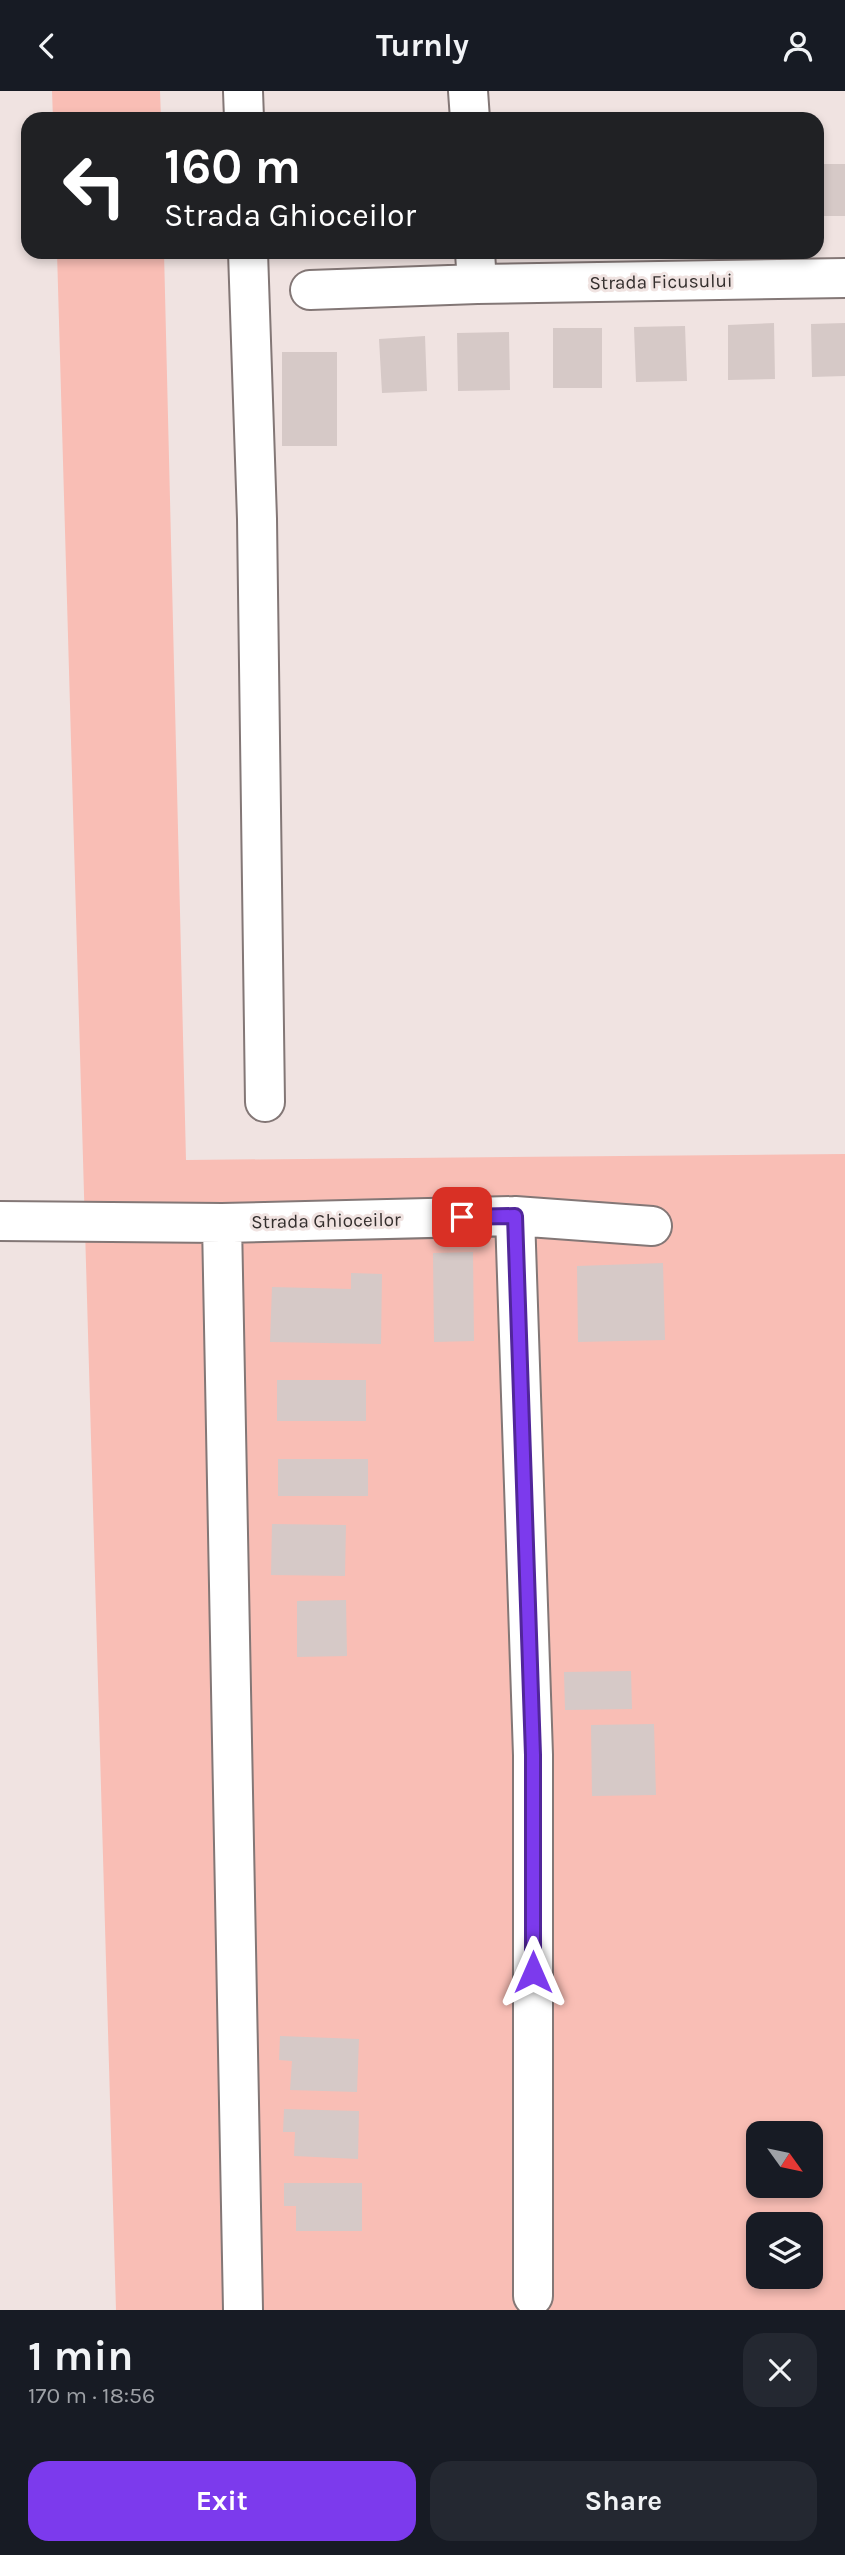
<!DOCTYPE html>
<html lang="en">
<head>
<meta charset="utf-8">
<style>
	:root { --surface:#171b24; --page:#242831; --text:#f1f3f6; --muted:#9ea1a6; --accent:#7c3aed }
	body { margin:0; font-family:Karla,sans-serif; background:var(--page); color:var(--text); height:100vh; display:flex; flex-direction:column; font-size:26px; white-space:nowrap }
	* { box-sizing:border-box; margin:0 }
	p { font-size:23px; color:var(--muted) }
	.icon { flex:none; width:38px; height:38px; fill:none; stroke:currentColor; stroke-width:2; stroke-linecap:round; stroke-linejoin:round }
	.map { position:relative; height:2219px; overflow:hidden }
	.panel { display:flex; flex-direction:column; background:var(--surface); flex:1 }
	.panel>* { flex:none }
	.banner { position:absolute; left:21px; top:21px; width:803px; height:147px; border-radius:21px; box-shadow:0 4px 10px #0003; background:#202124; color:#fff; overflow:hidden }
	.needle { width:46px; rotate:123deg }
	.fabs { position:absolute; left:746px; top:2030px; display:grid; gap:14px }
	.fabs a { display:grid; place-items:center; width:77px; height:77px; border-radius:14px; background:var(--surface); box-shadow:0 4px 10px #0003; font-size:35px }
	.pin { position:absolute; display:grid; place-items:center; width:60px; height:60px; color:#fff; margin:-30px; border-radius:14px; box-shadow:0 4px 10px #0006 }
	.me { position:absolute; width:77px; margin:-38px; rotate:0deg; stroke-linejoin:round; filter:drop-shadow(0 0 5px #0008) }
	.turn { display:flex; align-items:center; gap:24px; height:147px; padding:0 28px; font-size:32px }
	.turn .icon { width:91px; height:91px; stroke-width:2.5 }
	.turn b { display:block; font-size:49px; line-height:60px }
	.round { display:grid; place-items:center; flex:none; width:74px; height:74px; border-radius:21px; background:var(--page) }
	.head { display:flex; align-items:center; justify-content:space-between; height:119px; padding:0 28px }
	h1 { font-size:42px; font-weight:700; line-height:52px }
	.button { display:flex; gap:14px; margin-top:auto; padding:14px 28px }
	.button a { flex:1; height:80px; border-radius:21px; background:var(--accent); color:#fff; font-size:28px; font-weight:700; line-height:80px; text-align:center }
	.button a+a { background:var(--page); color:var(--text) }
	header { display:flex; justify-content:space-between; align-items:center; height:91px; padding:0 28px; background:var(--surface); font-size:32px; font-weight:700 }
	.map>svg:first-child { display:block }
	.green { fill:#f9beb5; fill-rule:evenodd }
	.building { fill:#d6c9c7 }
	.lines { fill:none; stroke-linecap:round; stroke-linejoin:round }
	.minor-casing { stroke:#837776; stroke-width:42 }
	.minor { stroke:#fff; stroke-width:38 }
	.route-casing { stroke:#51269a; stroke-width:18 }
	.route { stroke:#7c3aed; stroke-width:12 }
	.labels { text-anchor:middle; stroke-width:6; stroke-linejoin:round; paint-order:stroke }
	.street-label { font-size:19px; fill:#332e2d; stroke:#f0e3e1 }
</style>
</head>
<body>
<header><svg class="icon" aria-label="back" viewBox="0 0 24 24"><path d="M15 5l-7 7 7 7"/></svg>Turnly<svg class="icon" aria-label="person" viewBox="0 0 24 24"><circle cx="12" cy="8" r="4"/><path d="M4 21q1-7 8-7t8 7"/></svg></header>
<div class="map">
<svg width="845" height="2219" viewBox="0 0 845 2219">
	<rect width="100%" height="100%" fill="#f0e3e1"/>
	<path class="green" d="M 52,0 L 160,0 L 161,28 L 53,28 Z
		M 57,161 L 164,161 L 186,1069 L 845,1063 L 845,2219 L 116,2219 ZM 758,2042 L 810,2042 L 810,2095 L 758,2095 ZM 758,2133 L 810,2133 L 810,2186 L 758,2186 Z"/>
	<path class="building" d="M 817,73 L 845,73 L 845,125 L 817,125 Z
		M 774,232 L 775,288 L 728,289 L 728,234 Z
		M 845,232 L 845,285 L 812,286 L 811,233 Z
		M 685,235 L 687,290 L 636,291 L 634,236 Z
		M 553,237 L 602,237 L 602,297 L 553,297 Z
		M 509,241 L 510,299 L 458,300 L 457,242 Z
		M 425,245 L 427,300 L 382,302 L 379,248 Z
		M 282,261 L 337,261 L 337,355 L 282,355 Z
		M 473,1161 L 474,1250 L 434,1251 L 433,1162 Z
		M 663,1172 L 665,1249 L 578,1251 L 577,1175 Z
		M 351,1182 L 382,1183 L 381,1253 L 270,1251 L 272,1196 L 351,1198 Z
		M 277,1289 L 366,1289 L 366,1330 L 277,1330 Z
		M 278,1368 L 368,1368 L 368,1405 L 278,1405 Z
		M 272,1433 L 346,1434 L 345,1485 L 271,1484 Z
		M 346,1509 L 347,1565 L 297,1566 L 297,1510 Z
		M 631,1580 L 632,1618 L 565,1619 L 564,1581 Z
		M 654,1633 L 656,1704 L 592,1705 L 591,1634 Z
		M 280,1945 L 359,1948 L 357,2001 L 290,1999 L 292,1970 L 279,1969 Z
		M 284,2018 L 359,2020 L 358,2068 L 294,2065 L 295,2041 L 283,2041 Z
		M 284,2092 L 362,2092 L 362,2140 L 296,2140 L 296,2115 L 284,2115 Z"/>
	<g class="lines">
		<defs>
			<path id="minor" d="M 243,0 L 244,28
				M 468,0 L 470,28
				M 248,161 L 257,428 L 265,1011
				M 477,193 L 845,187
				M 310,199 L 477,193 L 475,161
				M 515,1125 L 533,1664 L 533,2205
				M 0,1130 L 222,1132 L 515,1125 L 652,1135
				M 222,1132 L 243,2219"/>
		</defs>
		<use href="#minor" class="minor-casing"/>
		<use href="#minor" class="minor"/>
	</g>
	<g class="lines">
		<defs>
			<path id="route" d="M 462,1126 L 515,1125 L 533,1664 L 533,1881"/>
		</defs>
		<use href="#route" class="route-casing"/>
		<use href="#route" class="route"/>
	</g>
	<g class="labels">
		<g class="street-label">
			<text transform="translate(661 190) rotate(-1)" y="7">Strada Ficusului</text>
			<text transform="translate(326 1129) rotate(-1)" y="7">Strada Ghioceilor</text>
		</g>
	</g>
</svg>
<div class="fabs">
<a><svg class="needle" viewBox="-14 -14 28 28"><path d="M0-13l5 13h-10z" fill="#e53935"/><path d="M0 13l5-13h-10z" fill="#9ea1a6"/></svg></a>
<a><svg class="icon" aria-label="layers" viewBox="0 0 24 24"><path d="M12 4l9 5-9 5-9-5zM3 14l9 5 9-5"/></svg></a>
</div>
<div class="pin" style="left:462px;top:1126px;background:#d93025"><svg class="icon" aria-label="arrive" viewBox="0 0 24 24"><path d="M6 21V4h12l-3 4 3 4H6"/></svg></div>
<svg class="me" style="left:533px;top:1881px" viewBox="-20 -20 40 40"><path d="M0-17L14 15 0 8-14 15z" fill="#7c3aed" stroke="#fff" stroke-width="4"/></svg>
<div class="banner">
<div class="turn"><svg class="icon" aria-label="left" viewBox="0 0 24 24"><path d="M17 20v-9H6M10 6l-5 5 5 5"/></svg><div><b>160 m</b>Strada Ghioceilor</div></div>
</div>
</div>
<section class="panel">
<div class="head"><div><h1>1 min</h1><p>170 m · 18:56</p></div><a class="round"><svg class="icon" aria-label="close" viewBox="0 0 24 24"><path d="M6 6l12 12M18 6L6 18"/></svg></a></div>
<div class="button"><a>Exit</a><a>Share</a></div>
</section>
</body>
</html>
